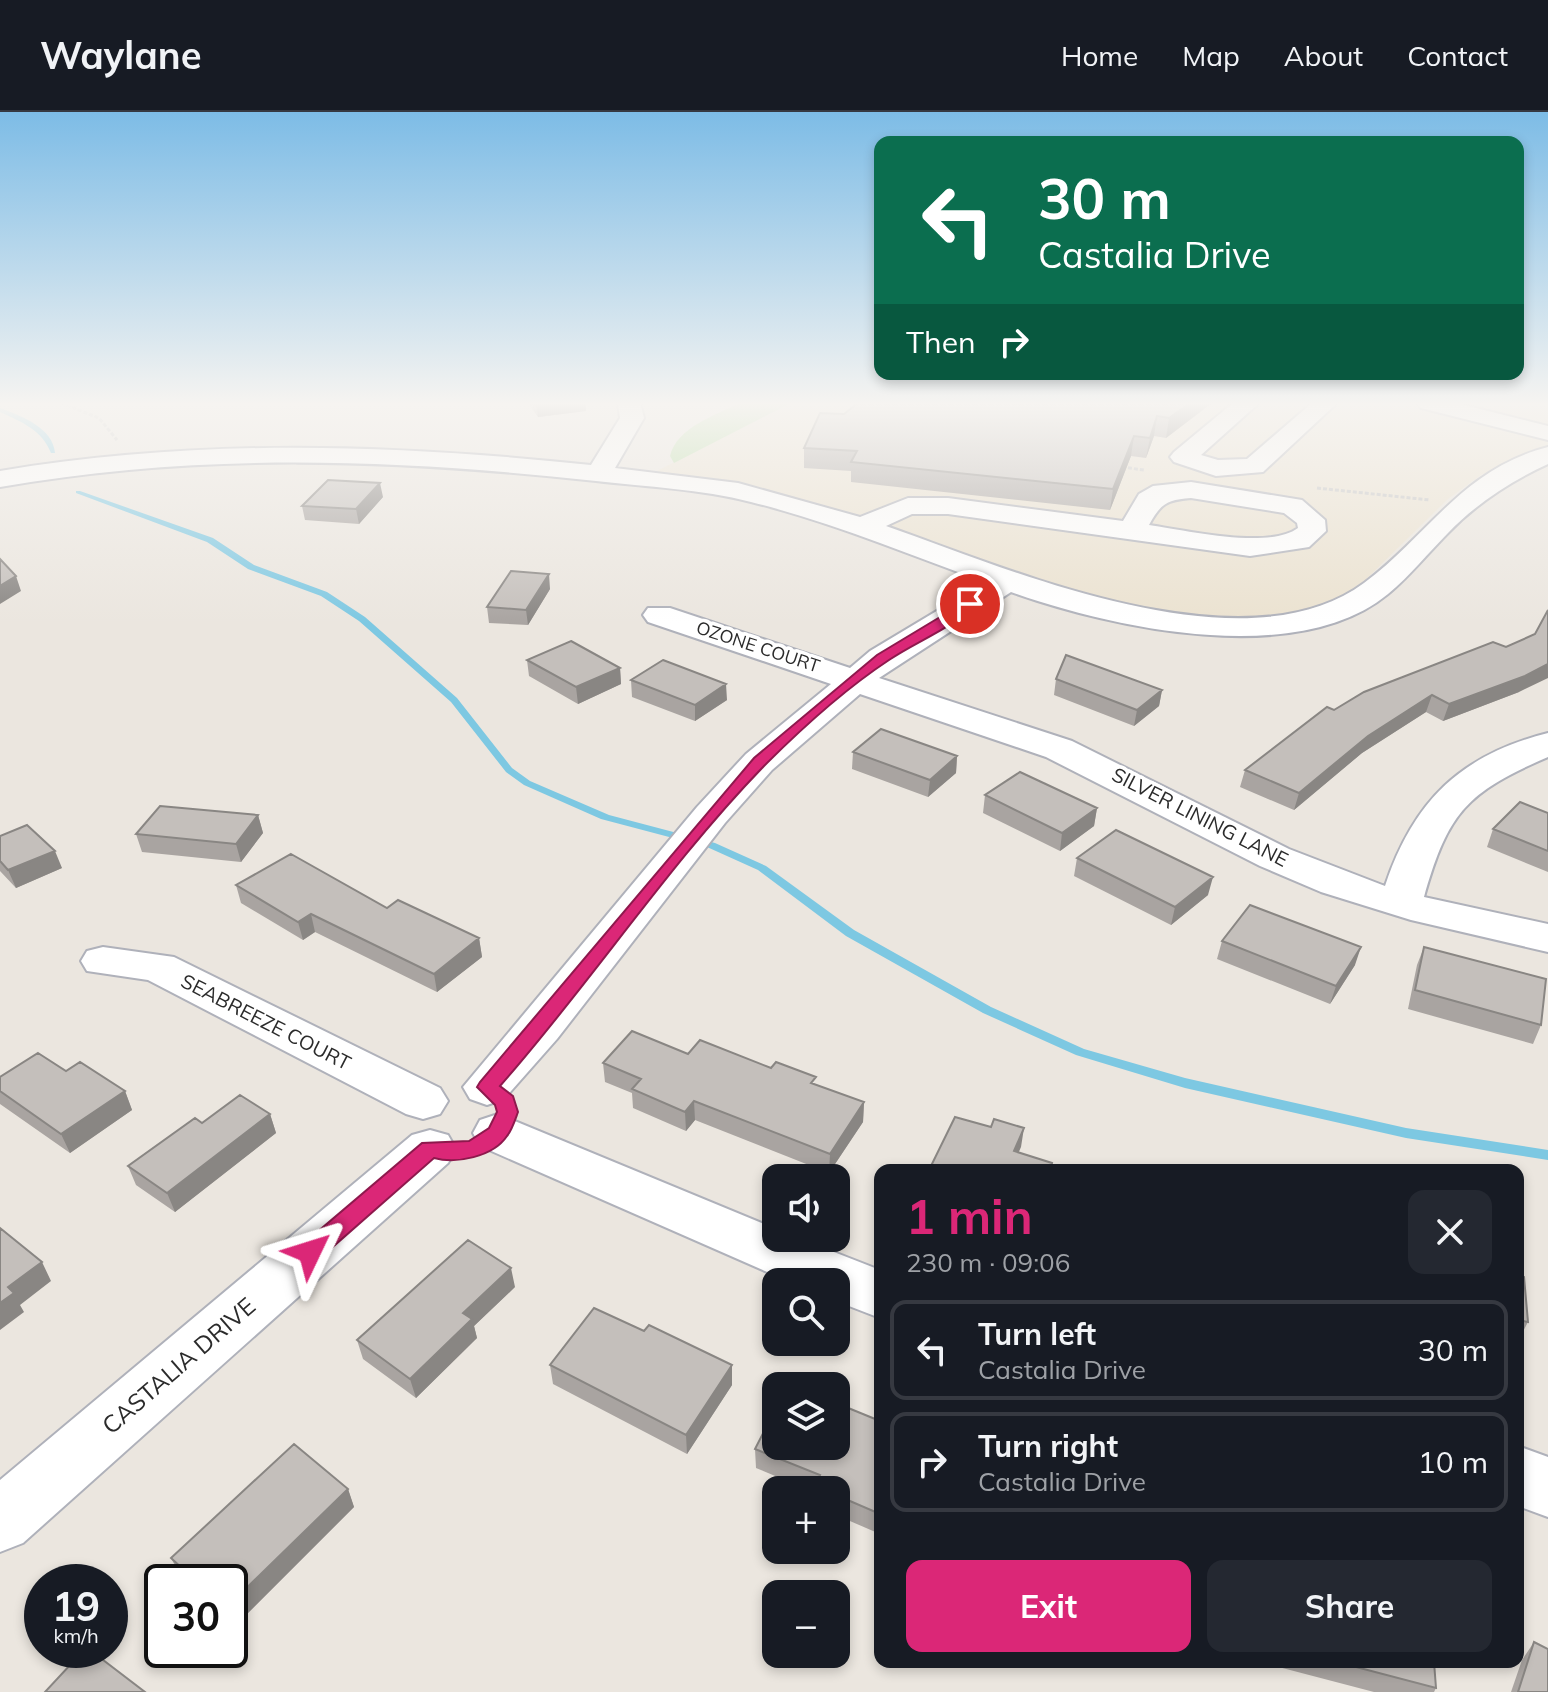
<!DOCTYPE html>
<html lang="en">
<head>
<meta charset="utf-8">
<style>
	:root { --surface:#171b24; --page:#242831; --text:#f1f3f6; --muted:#9ea1a6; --line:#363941; --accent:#db2777 }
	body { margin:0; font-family:Mulish,sans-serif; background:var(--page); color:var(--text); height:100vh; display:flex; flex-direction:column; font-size:30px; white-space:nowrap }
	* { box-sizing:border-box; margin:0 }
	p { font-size:26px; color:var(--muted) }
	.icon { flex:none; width:44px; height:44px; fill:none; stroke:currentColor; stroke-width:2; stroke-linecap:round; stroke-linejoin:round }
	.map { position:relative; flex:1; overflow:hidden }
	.panel { position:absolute; left:874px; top:1052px; width:650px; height:504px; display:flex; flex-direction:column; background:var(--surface); border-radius:16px; box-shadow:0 4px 12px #0003 }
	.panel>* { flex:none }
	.hud { position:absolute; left:874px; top:24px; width:650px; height:244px; border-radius:16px; box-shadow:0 4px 12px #0003; background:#0b6e4f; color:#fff; overflow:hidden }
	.buttons { position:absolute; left:762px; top:1052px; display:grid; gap:16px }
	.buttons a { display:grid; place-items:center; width:88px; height:88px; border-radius:16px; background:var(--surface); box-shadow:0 4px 12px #0003; font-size:40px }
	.speed { position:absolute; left:24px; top:1452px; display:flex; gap:16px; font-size:40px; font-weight:700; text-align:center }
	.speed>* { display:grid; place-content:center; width:104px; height:104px; border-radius:50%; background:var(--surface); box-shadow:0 4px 12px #0003; line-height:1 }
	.speed small { font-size:20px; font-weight:400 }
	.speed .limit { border:4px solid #111; border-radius:12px; background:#fff; color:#111 }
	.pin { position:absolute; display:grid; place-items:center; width:68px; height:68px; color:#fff; margin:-34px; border:4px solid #fff; border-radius:50%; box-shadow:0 2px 8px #0007 }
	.me { position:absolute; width:88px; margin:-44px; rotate:49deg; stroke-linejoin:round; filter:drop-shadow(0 0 6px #0008) }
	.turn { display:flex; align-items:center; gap:28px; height:168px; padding:0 32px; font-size:36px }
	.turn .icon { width:104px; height:104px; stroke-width:2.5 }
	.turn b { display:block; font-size:56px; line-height:68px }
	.then { display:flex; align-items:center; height:76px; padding:0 32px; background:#0003; gap:16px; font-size:30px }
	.round { display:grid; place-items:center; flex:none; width:84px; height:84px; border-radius:16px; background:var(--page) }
	.headline { display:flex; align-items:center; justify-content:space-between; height:136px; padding:0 32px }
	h1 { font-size:48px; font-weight:700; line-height:60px; color:var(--accent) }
	.cta { display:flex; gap:16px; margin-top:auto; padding:16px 32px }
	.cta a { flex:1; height:92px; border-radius:16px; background:var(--accent); color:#fff; font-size:32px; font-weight:700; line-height:92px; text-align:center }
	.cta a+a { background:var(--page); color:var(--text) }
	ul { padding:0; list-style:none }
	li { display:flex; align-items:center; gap:24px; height:100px; margin:0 16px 12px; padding:0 16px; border:4px solid var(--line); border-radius:16px }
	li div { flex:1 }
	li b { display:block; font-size:30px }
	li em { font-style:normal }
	header { display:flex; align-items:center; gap:48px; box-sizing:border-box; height:112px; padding:0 40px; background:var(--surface); border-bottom:2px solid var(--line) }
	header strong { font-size:38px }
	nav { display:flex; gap:44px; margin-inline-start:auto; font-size:28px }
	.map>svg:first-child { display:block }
	.education { fill:#ebe2d0 }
	.green { fill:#b5dca1 }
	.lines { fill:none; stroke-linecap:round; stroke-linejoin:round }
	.stream { fill:#7dc8e2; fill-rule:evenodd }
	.minor-casing { stroke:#afb1ba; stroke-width:4 }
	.path { stroke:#c4c4c4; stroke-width:3; stroke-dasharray:4 2; stroke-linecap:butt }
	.minor { fill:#fff; fill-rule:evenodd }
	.wall { fill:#a9a4a1 }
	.shaded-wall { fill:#898683 }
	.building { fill:#c4bfbb; stroke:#898683; stroke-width:2 }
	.route { fill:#db2777; stroke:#8e194d; stroke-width:2 }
	.labels { text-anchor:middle; stroke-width:7; stroke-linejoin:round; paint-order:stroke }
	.far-street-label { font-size:18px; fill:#2b2b2b; stroke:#fff }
	.street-label { font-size:20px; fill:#2b2b2b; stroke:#fff }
	.near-street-label { font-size:24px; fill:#2b2b2b; stroke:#fff }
</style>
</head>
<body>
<header>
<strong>Waylane</strong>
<nav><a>Home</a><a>Map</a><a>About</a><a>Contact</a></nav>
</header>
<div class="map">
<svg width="1548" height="1580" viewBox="0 0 1548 1580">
	<rect width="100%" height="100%" fill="#ebe6df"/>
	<path class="education" d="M 791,291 L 1548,291 L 1548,333 L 1481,363 L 1448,387 L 1355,478 L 1332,492 L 1294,502 L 1242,507 L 1170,504 L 1084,482 L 791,387 L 655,360 Z"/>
	<path class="green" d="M 740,291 L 791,291 L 674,351 L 670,344 C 677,315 716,303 740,291 Z"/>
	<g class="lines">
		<path class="stream" d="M 0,296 C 22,304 53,316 55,341 L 51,341 C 42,318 22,310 0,300 Z
			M 76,379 L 80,379 L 213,426 L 254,453 L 327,480 L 365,505 L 457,586 L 512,656 L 530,669 L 609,703 L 715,731 L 766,754 L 854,818 L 991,895 L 1084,937 L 1185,966 L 1406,1016 L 1548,1038 L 1548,1048 L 1406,1026 L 1185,976 L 1076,943 L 983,901 L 846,824 L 758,758 L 707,735 L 601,707 L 524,673 L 506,660 L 451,590 L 359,509 L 321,484 L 248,457 L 207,430 L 76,381 Z"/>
		<defs>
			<path id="minor" d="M 618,291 L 640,291 L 644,306 L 615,356 L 738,371 L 860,405 L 908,386 L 948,386 L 1123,409 L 1139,382 L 1153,374 L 1191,370 L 1302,388 L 1325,408 L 1326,419 L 1309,435 L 1250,444 L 948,402 L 912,402 L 886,414 C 1009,457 1244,560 1364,471 C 1428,424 1462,357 1548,335 L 1548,352 C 1511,369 1477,391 1448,421 C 1428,441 1410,464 1388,482 C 1297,557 1112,516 1011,480 L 879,566 L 1072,629 L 1289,737 L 1385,774 C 1413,690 1460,643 1548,621 L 1548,645 C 1467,680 1448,700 1424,785 L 1548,812 L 1548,840 L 1411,808 L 1321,780 L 1260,754 L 1046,645 L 860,582 L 772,658 L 725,711 L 557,927 L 504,987 L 487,993 L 470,987 L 463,975 L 697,695 L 746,642 L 831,572 L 648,510 L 643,503 L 648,496 L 670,496 L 850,556 L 870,539 L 985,470 C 907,442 832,410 751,390 C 701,377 647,375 596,369 C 393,347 202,340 0,375 L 0,359 C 198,326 392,332 591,353 L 620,306 ZM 1191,386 L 1284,401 L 1297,411 L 1298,416 C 1268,438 1185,418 1149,413 C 1161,391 1167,388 1191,386 Z
				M 1233,291 L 1259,291 L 1201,343 L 1218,348 L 1247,347 L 1312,291 L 1337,291 L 1263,360 L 1216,364 L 1174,350 L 1170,345 L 1174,340 Z
				M 1417,291 L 1456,291 L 1548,314 L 1548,328 L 1421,296 Z
				M 103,835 L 174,845 L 440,976 L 448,989 L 440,1002 L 423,1007 L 406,1002 L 148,868 L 87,859 L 81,849 L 87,839 Z
				M 498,1002 L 776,1117 L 776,1126 L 798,1126 L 880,1158 L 880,1206 L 836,1189 L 836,1170 L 790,1170 L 480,1034 L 473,1021 L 480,1008 Z
				M 430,1018 L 448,1023 L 456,1037 L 448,1051 L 23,1431 L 0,1440 L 0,1368 L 412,1023 Z
				M 1518,1334 L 1548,1345 L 1548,1405 L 1518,1394 Z"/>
		</defs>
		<use href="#minor" class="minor-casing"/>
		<path class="path" d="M 61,291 L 99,306 L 117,328
			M 1122,355 L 1144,358
			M 1317,376 L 1430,388"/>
		<use href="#minor" class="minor"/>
	</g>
	<path class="wall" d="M 528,291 L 585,291 L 586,299 L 538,305 Z
		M 1212,291 L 1166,326 L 1154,324 L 1146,346 L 1131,344 L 1110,398 L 851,370 L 851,359 L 804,356 L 804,336 L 844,302 Z
		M 383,385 L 359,412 L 305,408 L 302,394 Z
		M 550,477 L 528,513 L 489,511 L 487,495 Z
		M 527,548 L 620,556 L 621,572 L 578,592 L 529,564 Z
		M 1056,567 L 1162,578 L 1159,594 L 1134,614 L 1054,583 Z
		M 631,568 L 727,588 L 695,609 L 632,585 Z
		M 1364,580 L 1519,580 L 1443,609 L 1426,600 L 1362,641 L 1294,698 L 1240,675 L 1245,658 L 1334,598 Z
		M 853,640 L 957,644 L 956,661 L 928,685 L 852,657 Z
		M 985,683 L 1097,696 L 1094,714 L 1060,739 L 983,701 Z
		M 1548,701 L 1548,760 L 1487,735 L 1493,717 Z
		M 258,703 L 263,721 L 241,750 L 142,740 L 136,722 Z
		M 0,724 L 62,756 L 16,776 L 0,759 Z
		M 1077,746 L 1208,783 L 1171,813 L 1074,764 Z
		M 236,773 L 387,796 L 479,826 L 482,845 L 437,880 L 315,820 L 303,828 L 241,791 Z
		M 1222,829 L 1355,853 L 1330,892 L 1217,847 Z
		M 1424,835 L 1541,913 L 1533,932 L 1408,897 L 1417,853 Z
		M 688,942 L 771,956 L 864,990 L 863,1010 L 829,1061 L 695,1008 L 686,1019 L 633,996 L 632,981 L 605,970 L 603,951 Z
		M 0,965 L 125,979 L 132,998 L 70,1041 L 0,992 Z
		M 270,1002 L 276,1021 L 175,1100 L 136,1073 L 128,1054 L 202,1011 Z
		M 1518,1163 L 1528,1210 L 1518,1229 Z
		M 515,1175 L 474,1214 L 477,1226 L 416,1286 L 363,1247 L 357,1228 Z
		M 550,1253 L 732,1273 L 687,1342 L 553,1272 Z
		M 880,1309 L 880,1422 L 836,1403 L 836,1378 L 809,1378 L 756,1356 L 755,1337 Z
		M 348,1377 L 354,1395 L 234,1515 L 230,1510 L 230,1470 L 187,1470 L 181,1465 L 171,1446 Z
		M 1534,1530 L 1548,1580 L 1511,1580 L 1522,1548 Z
		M 1259,1550 L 1434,1550 L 1436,1576 L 1434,1580 L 1374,1580 Z"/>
	<path class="shaded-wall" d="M 546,291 L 585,291 L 586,299 L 538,305 L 536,292 Z
		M 1190,291 L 1212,291 L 1166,326 L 1169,306 Z
		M 1157,304 L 1154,324 L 1146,346 L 1150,326 Z
		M 1134,324 L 1131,344 L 1110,398 L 1113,377 Z
		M 380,371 L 383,385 L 359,412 L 356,397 Z
		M 549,462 L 550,477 L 528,513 L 526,498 Z
		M 16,464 L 21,479 L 0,492 L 0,474 Z
		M 1548,552 L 1548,566 L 1519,580 L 1443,609 L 1449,592 Z
		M 620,556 L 621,572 L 578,592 L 576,575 Z
		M 726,572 L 727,588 L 695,609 L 695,593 Z
		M 1162,578 L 1159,594 L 1134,614 L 1137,598 Z
		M 1432,583 L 1426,600 L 1362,641 L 1294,698 L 1299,681 L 1368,624 Z
		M 957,644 L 956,661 L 928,685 L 930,668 Z
		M 1097,696 L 1094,714 L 1060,739 L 1062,721 Z
		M 258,703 L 263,721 L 241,750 L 236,732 Z
		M 55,739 L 62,756 L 16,776 L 8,758 Z
		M 1213,765 L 1208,783 L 1171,813 L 1175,795 Z
		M 311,802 L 315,820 L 303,828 L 298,810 Z
		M 479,826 L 482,845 L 437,880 L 434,862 Z
		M 1361,835 L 1355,853 L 1330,892 L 1336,874 Z
		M 125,979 L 132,998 L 70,1041 L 61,1022 Z
		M 694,989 L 695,1008 L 686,1019 L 685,1000 Z
		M 864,990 L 863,1010 L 829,1061 L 830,1042 Z
		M 270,1002 L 276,1021 L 175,1100 L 167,1081 Z
		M 1024,1016 L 1021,1035 L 1011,1058 L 1014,1039 Z
		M 42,1150 L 51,1169 L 20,1193 L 24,1200 L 0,1218 L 0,1191 L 8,1175 Z
		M 511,1156 L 515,1175 L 474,1214 L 477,1226 L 416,1286 L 410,1267 L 463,1201 Z
		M 732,1253 L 732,1273 L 687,1342 L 686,1323 Z
		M 348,1377 L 354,1395 L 234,1515 L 230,1506 L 230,1492 Z"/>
	<path class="building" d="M 858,291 L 1190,291 L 1169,306 L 1157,304 L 1150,326 L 1134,324 L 1113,377 L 851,350 L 857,339 L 804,336 L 820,301 L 844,302 Z
		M 328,368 L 380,371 L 356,397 L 302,394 Z
		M 0,447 L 16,464 L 0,474 Z
		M 511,459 L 549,462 L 526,498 L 487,495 Z
		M 1548,498 L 1548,552 L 1525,564 L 1449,592 L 1432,583 L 1368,624 L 1299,681 L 1245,658 L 1327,595 L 1334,598 L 1364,580 L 1493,530 L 1506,535 L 1535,522 Z
		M 571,529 L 620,556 L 576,575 L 527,548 Z
		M 1066,543 L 1162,578 L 1137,598 L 1056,567 Z
		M 663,548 L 726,572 L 695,593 L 631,568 Z
		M 881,617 L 957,644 L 930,668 L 853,640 Z
		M 1020,660 L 1097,696 L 1062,721 L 985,683 Z
		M 1520,690 L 1548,701 L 1548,739 L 1493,717 Z
		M 160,694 L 258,703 L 236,732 L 136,722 Z
		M 27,713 L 55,739 L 8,758 L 0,749 L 0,724 Z
		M 1116,718 L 1213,765 L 1175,795 L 1077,746 Z
		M 291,742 L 387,796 L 398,788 L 479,826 L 434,862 L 311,802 L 298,810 L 236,773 Z
		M 1250,793 L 1361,835 L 1336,874 L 1222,829 Z
		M 1424,835 L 1546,867 L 1541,913 L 1415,878 Z
		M 632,919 L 688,942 L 700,928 L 771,956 L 776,950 L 816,965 L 811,971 L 864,990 L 830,1042 L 694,989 L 685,1000 L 632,977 L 641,967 L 603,951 Z
		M 38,941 L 66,959 L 80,950 L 125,979 L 61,1022 L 0,979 L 0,965 Z
		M 240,983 L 270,1002 L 167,1081 L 128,1054 L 195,1006 L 202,1011 Z
		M 955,1005 L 991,1015 L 994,1007 L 1024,1016 L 1014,1039 L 1052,1051 L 1050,1058 L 929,1058 Z
		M 0,1116 L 42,1150 L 8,1175 L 14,1181 L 0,1191 Z
		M 468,1128 L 511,1156 L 463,1201 L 472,1207 L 410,1267 L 357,1228 Z
		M 1518,1163 L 1524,1165 L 1528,1210 L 1518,1208 Z
		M 594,1196 L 644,1219 L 649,1213 L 732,1253 L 686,1323 L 550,1253 Z
		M 836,1291 L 880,1309 L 880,1402 L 836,1383 L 836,1378 L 823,1378 L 814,1374 L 820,1363 L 755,1337 L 776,1296 L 776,1334 L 836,1334 Z
		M 294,1332 L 348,1377 L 230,1492 L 230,1470 L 197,1470 L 171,1446 Z
		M 1534,1530 L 1548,1537 L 1548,1580 L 1518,1580 Z
		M 84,1538 L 90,1538 L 145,1580 L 45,1580 Z
		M 1337,1550 L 1434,1550 L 1436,1576 Z"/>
	<linearGradient id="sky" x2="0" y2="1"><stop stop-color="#7dbce6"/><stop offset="0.57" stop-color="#f6f4f1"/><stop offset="1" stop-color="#f6f4f1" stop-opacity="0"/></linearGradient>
	<rect width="1548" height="512" fill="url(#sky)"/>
	<path class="route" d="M 965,490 L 976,492 C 953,516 917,529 889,548 C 845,577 801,617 764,654 C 668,753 591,871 500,974 L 513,984 L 518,1000 C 515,1008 512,1018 507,1024 C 493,1045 456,1052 434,1046 L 319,1147 L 310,1150 L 302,1147 L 298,1140 L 302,1133 L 422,1031 L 469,1029 L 489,1016 L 497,1000 L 495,993 L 477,975 L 480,970 L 754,646 L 877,543 Z"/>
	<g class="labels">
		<g class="far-street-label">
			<text transform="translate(758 535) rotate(18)" y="6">OZONE COURT</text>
		</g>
		<g class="street-label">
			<text transform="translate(1200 705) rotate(27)" y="7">SILVER LINING LANE</text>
			<text transform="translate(266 910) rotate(27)" y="7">SEABREEZE COURT</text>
		</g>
		<g class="near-street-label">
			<text transform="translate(179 1254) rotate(-41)" y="8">CASTALIA DRIVE</text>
		</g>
	</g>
</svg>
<div class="buttons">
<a><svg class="icon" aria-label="sound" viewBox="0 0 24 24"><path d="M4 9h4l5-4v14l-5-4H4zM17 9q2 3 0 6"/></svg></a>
<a><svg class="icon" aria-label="search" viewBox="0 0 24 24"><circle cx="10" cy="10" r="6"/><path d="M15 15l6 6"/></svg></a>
<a><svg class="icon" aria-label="layers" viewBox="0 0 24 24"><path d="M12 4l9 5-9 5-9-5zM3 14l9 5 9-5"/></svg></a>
<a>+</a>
<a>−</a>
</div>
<div class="speed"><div>19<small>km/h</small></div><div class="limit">30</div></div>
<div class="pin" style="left:970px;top:492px;background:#d93025"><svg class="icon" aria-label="arrive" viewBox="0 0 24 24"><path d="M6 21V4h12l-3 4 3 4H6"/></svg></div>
<svg class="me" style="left:310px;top:1140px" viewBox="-20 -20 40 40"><path d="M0-17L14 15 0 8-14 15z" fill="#db2777" stroke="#fff" stroke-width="4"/></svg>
<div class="hud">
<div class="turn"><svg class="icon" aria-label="left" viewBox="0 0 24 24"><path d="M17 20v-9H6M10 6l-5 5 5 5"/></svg><div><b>30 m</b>Castalia Drive</div></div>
<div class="then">Then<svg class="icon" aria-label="right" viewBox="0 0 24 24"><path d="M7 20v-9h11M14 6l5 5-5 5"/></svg></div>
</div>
<section class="panel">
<div class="headline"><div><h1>1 min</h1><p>230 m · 09:06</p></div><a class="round"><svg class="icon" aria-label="close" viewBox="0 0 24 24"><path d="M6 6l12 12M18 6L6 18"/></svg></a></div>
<ul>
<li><svg class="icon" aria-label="left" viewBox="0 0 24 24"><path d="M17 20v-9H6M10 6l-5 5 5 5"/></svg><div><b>Turn left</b><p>Castalia Drive</p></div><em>30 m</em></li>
<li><svg class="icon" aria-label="right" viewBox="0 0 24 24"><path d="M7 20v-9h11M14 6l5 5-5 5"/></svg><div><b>Turn right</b><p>Castalia Drive</p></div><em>10 m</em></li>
</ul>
<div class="cta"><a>Exit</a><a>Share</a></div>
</section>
</div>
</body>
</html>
